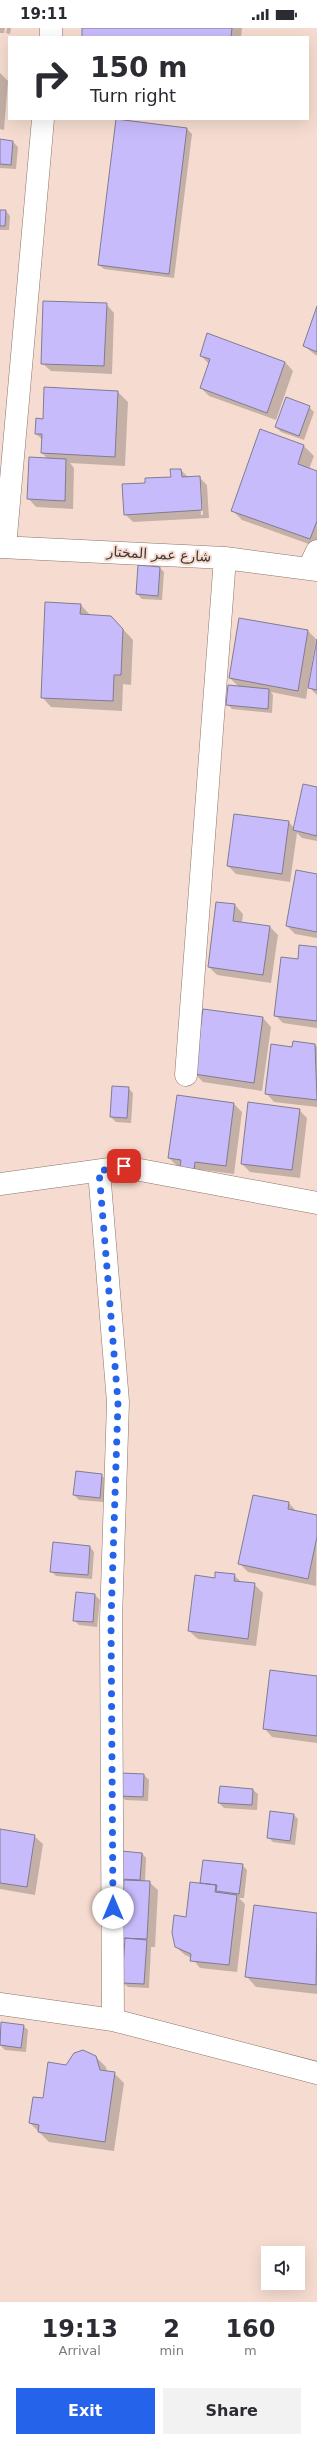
<!DOCTYPE html>
<html lang="en">
<head>
<meta charset="utf-8">
<style>
	:root { --surface:#fff; --page:#f2f2f3; --text:#2b2b33; --muted:#7c7c81; --accent:#2563eb }
	body { margin:0; font-family:"DejaVu Sans","Noto Sans Arabic",sans-serif; background:var(--page); color:var(--text); height:100vh; display:flex; flex-direction:column; font-size:15px; white-space:nowrap }
	* { box-sizing:border-box; margin:0 }
	p { font-size:13px; color:var(--muted) }
	.icon { flex:none; width:22px; height:22px; fill:none; stroke:currentColor; stroke-width:2; stroke-linecap:round; stroke-linejoin:round }
	.map { position:relative; height:2274px; overflow:hidden }
	.drawer { display:flex; flex-direction:column; background:var(--surface); flex:1 }
	.drawer>* { flex:none }
	.guide { position:absolute; left:8px; top:8px; width:301px; height:84px; border-radius:0px; box-shadow:0 4px 16px #0002; background:#fff; color:var(--text); overflow:hidden }
	.fabs { position:absolute; left:261px; top:2218px; display:grid; gap:8px }
	.fabs a { display:grid; place-items:center; width:44px; height:44px; border-radius:0px; background:var(--surface); box-shadow:0 4px 16px #0002; font-size:20px }
	.pin { position:absolute; display:grid; place-items:center; width:34px; height:34px; color:#fff; margin:-17px; border-radius:8px; box-shadow:0 2px 6px #0006 }
	.me { position:absolute; width:44px; margin:-22px; rotate:0deg; stroke-linejoin:round; filter:drop-shadow(0 0 3px #0008) }
	.turn { display:flex; align-items:center; gap:14px; height:84px; padding:0 16px; font-size:18px }
	.turn .icon { width:52px; height:52px; stroke-width:2.5 }
	.turn b { display:block; font-size:28px; line-height:34px }
	.eta { display:flex; justify-content:space-evenly; align-items:center; height:68px; text-align:center }
	.eta b { font-size:24px; font-weight:700; line-height:28px }
	.cta { display:flex; gap:8px; margin-top:auto; padding:8px 16px }
	.cta a { flex:1; height:46px; border-radius:0px; background:var(--accent); color:#fff; font-size:16px; font-weight:700; line-height:46px; text-align:center }
	.cta a+a { background:var(--page); color:var(--text) }
	.status { display:flex; justify-content:space-between; align-items:center; height:28px; padding:0 20px; background:var(--surface); direction:ltr }
	.status svg { height:11px; fill:currentColor }
	.map>svg:first-child { display:block }
	.shadow { fill:#0003; fill-rule:evenodd }
	.building { fill:#c8bbfc; stroke:#807c91 }
	.lines { fill:none; stroke-linecap:round; stroke-linejoin:round }
	.minor-casing { stroke:#8b756a; stroke-width:23 }
	.minor { stroke:#fff; stroke-width:22 }
	.route { stroke:#2563eb; stroke-width:7; stroke-dasharray:0 12.6 }
	.labels { text-anchor:middle; stroke-width:4; stroke-linejoin:round; paint-order:stroke }
	.street-label { font-size:14px; fill:#423833; stroke:#f6dcd0 }
</style>
</head>
<body>
<div class="status"><b>19:11</b><svg viewBox="0 0 49 12"><path d="M0 12V9h3v3zM5 12V6h3v6zM10 12V3h3v9zM15 12V0h3v12zM26 1h20v11H26zM47 4h2v5h-2z"/></svg></div>
<div class="map">
<svg width="317" height="2274" viewBox="0 0 317 2274">
	<rect width="100%" height="100%" fill="#f6dcd0"/>
	<path class="shadow" d="M 0,0 L 5,0 L 4,5 L 0,5 Z
		M 7,0 L 11,0 L 10,6 L 6,5 Z
		M 83,0 L 242,0 L 241,9 L 83,9 Z
		M 0,45 L 8,53 L 4,102 L 0,101 Z
		M 187,101 L 192,106 L 174,250 L 104,241 L 99,237 Z
		M 0,112 L 13,114 L 18,119 L 16,141 L 0,140 Z
		M 0,183 L 6,183 L 10,188 L 9,202 L 0,202 Z
		M 106,276 L 114,285 L 112,346 L 51,343 L 42,335 Z
		M 317,281 L 317,328 L 304,318 Z
		M 208,307 L 285,334 L 293,343 L 276,392 L 209,368 L 201,360 L 209,336 L 201,328 Z
		M 118,364 L 128,374 L 125,438 L 70,435 L 74,440 L 73,481 L 36,479 L 28,470 L 48,431 L 42,425 L 43,412 L 36,406 L 44,392 Z
		M 309,379 L 314,384 L 304,412 L 281,404 L 276,399 Z
		M 304,418 L 314,428 L 309,441 L 317,444 L 317,519 L 242,492 L 232,482 Z
		M 181,442 L 188,449 L 199,449 L 207,457 L 209,490 L 133,494 L 125,486 L 146,456 L 172,450 ZM 199,456 L 201,456 L 203,487 L 201,487 Z
		M 159,539 L 164,544 L 162,572 L 142,571 L 137,566 Z
		M 81,577 L 90,587 L 111,588 L 133,612 L 131,657 L 123,656 L 122,683 L 51,679 L 42,669 Z
		M 308,603 L 316,611 L 309,653 L 311,654 L 317,617 L 317,667 L 308,658 L 306,671 L 271,664 L 273,667 L 272,685 L 232,681 L 227,676 L 239,659 L 230,650 Z
		M 317,760 L 317,813 L 302,810 L 297,805 L 290,854 L 236,846 L 228,838 L 234,787 L 289,794 L 294,800 Z
		M 317,847 L 317,910 L 295,906 L 287,898 Z
		M 217,875 L 235,877 L 243,886 L 242,895 L 270,899 L 278,907 L 271,955 L 217,947 L 209,939 Z
		M 317,921 L 317,1000 L 283,995 L 275,987 L 298,932 Z
		M 263,990 L 271,999 L 262,1063 L 203,1054 L 195,1046 Z
		M 315,1016 L 317,1019 L 317,1079 L 274,1074 L 266,1065 L 293,1020 Z
		M 128,1060 L 133,1065 L 131,1095 L 116,1094 L 111,1089 Z
		M 234,1076 L 242,1084 L 234,1146 L 203,1142 L 202,1149 L 177,1138 L 169,1130 Z
		M 299,1082 L 307,1090 L 300,1150 L 250,1144 L 242,1136 Z
		M 101,1447 L 106,1451 L 104,1474 L 79,1472 L 74,1467 Z
		M 289,1475 L 297,1484 L 317,1488 L 316,1558 L 248,1544 L 240,1536 Z
		M 90,1519 L 94,1524 L 92,1551 L 56,1548 L 51,1543 Z
		M 234,1547 L 242,1555 L 254,1556 L 263,1565 L 256,1618 L 198,1611 L 189,1603 L 216,1551 Z
		M 77,1565 L 95,1567 L 100,1572 L 97,1599 L 79,1597 L 74,1592 Z
		M 317,1649 L 317,1715 L 272,1709 L 264,1700 Z
		M 144,1747 L 149,1752 L 148,1773 L 125,1772 L 121,1767 Z
		M 220,1759 L 253,1762 L 258,1766 L 257,1782 L 224,1780 L 219,1775 Z
		M 293,1786 L 298,1791 L 295,1817 L 273,1814 L 268,1809 Z
		M 0,1802 L 34,1808 L 43,1816 L 35,1867 L 0,1861 Z
		M 142,1825 L 146,1830 L 145,1854 L 149,1854 L 158,1862 L 155,1919 L 151,1919 L 149,1960 L 128,1959 L 123,1955 L 126,1913 L 122,1909 L 125,1855 L 121,1851 Z
		M 242,1837 L 247,1842 L 244,1870 L 239,1870 L 245,1876 L 237,1944 L 200,1940 L 192,1930 L 185,1927 L 176,1919 L 204,1857 L 201,1854 Z
		M 254,1878 L 317,1886 L 317,1966 L 256,1959 L 247,1949 Z
		M 2,1995 L 23,1998 L 28,2002 L 26,2024 L 5,2022 L 0,2017 Z
		M 95,2028 L 106,2039 L 107,2044 L 114,2045 L 124,2055 L 114,2123 L 49,2114 L 30,2095 L 66,2038 Z"/>
	<path class="building" d="M 82,0 L 232,0 L 231,9 L 82,9 Z
		M 116,91 L 187,100 L 169,246 L 98,237 Z
		M 0,111 L 13,113 L 11,137 L 0,136 Z
		M 0,182 L 6,182 L 5,198 L 0,198 Z
		M 43,273 L 107,275 L 104,338 L 41,336 Z
		M 317,278 L 317,324 L 303,318 Z
		M 207,305 L 285,334 L 267,385 L 200,360 L 210,331 L 200,328 Z
		M 44,359 L 118,363 L 115,429 L 41,425 L 42,406 L 35,406 L 36,390 L 43,391 Z
		M 286,369 L 310,378 L 299,408 L 275,399 Z
		M 260,401 L 304,417 L 298,436 L 317,443 L 317,493 L 310,511 L 231,483 Z
		M 29,429 L 66,431 L 65,473 L 27,471 Z
		M 170,441 L 181,441 L 182,449 L 200,448 L 202,482 L 124,487 L 122,456 L 145,455 L 145,450 L 171,449 Z
		M 138,537 L 160,539 L 158,568 L 136,566 Z
		M 45,574 L 81,576 L 80,586 L 111,588 L 123,601 L 121,647 L 114,647 L 113,673 L 41,670 Z
		M 239,590 L 308,602 L 298,663 L 229,650 Z
		M 317,611 L 317,662 L 308,660 Z
		M 228,657 L 269,661 L 268,681 L 226,677 Z
		M 303,756 L 317,759 L 317,808 L 293,802 Z
		M 234,786 L 289,793 L 282,846 L 227,838 Z
		M 296,842 L 317,846 L 317,904 L 286,898 Z
		M 216,874 L 235,876 L 233,893 L 270,898 L 263,947 L 208,939 Z
		M 299,917 L 317,919 L 317,993 L 274,988 L 281,929 L 298,931 Z
		M 203,981 L 263,989 L 254,1055 L 194,1046 Z
		M 293,1013 L 315,1016 L 317,1072 L 265,1066 L 271,1016 L 292,1019 Z
		M 112,1058 L 129,1059 L 127,1090 L 110,1089 Z
		M 177,1067 L 234,1075 L 226,1138 L 195,1134 L 194,1142 L 180,1140 L 181,1132 L 168,1130 Z
		M 248,1074 L 300,1081 L 292,1142 L 241,1136 Z
		M 76,1443 L 102,1446 L 100,1470 L 73,1467 Z
		M 253,1467 L 289,1474 L 288,1481 L 317,1487 L 317,1509 L 308,1551 L 238,1536 Z
		M 53,1514 L 90,1518 L 88,1547 L 50,1544 Z
		M 215,1544 L 235,1546 L 234,1553 L 255,1555 L 248,1611 L 188,1603 L 195,1547 L 215,1550 Z
		M 76,1564 L 95,1566 L 93,1594 L 73,1593 Z
		M 270,1642 L 317,1648 L 317,1708 L 263,1701 Z
		M 121,1745 L 144,1746 L 143,1769 L 120,1768 Z
		M 220,1758 L 253,1761 L 252,1777 L 218,1775 Z
		M 270,1783 L 294,1786 L 290,1813 L 267,1810 Z
		M 0,1801 L 35,1807 L 27,1859 L 0,1855 Z
		M 121,1823 L 142,1825 L 140,1852 L 120,1851 Z
		M 203,1832 L 243,1836 L 239,1866 L 216,1863 L 217,1857 L 200,1855 Z
		M 124,1852 L 150,1853 L 147,1911 L 121,1910 Z
		M 190,1854 L 216,1857 L 215,1864 L 237,1867 L 229,1937 L 190,1933 L 191,1926 L 175,1919 L 172,1905 L 174,1887 L 186,1889 Z
		M 254,1877 L 317,1885 L 316,1957 L 245,1949 Z
		M 125,1910 L 147,1912 L 144,1956 L 122,1955 Z
		M 1,1994 L 24,1997 L 21,2020 L 0,2017 Z
		M 83,2022 L 96,2028 L 100,2042 L 115,2044 L 105,2114 L 38,2104 L 39,2097 L 29,2095 L 33,2069 L 43,2070 L 48,2034 L 66,2037 L 74,2025 Z"/>
	<g class="lines">
		<defs>
			<path id="minor" d="M 51,9 L 51,0
				M 0,519 L 225,530 L 317,542
				M 5,519 L 43,91
				M 309,540 L 317,523
				M 186,1047 L 225,530
				M 99,1143 L 118,1374 L 111,1592 L 113,1992
				M 0,1156 L 124,1139 L 317,1175
				M 0,1976 L 113,1992 L 317,2045"/>
		</defs>
		<use href="#minor" class="minor-casing"/>
		<use href="#minor" class="minor"/>
	</g>
	<g class="lines">
		<path class="route" d="M 113,1880 L 111,1592 L 118,1374 L 99,1143 L 124,1138"/>
	</g>
	<g class="labels">
		<g class="street-label">
			<text transform="translate(159 526) rotate(3)" y="5">شارع عمر المختار</text>
		</g>
	</g>
</svg>
<div class="fabs">
<a><svg class="icon" aria-label="sound" viewBox="0 0 24 24"><path d="M4 9h4l5-4v14l-5-4H4zM17 9q2 3 0 6"/></svg></a>
</div>
<div class="pin" style="left:124px;top:1138px;background:#d93025"><svg class="icon" aria-label="arrive" viewBox="0 0 24 24"><path d="M6 21V4h12l-3 4 3 4H6"/></svg></div>
<svg class="me" style="left:113px;top:1880px" viewBox="-20 -20 40 40"><circle r="19" fill="#fff"/><path d="M0-13L10 11 0 6-10 11z" fill="#2563eb"/></svg>
<div class="guide">
<div class="turn"><svg class="icon" aria-label="right" viewBox="0 0 24 24"><path d="M7 20v-9h11M14 6l5 5-5 5"/></svg><div><b>150 m</b>Turn right</div></div>
</div>
</div>
<section class="drawer">
<div class="eta">
<div><b>19:13</b><p>Arrival</p></div>
<div><b>2</b><p>min</p></div>
<div><b>160</b><p>m</p></div>
</div>
<div class="cta"><a>Exit</a><a>Share</a></div>
</section>
</body>
</html>
